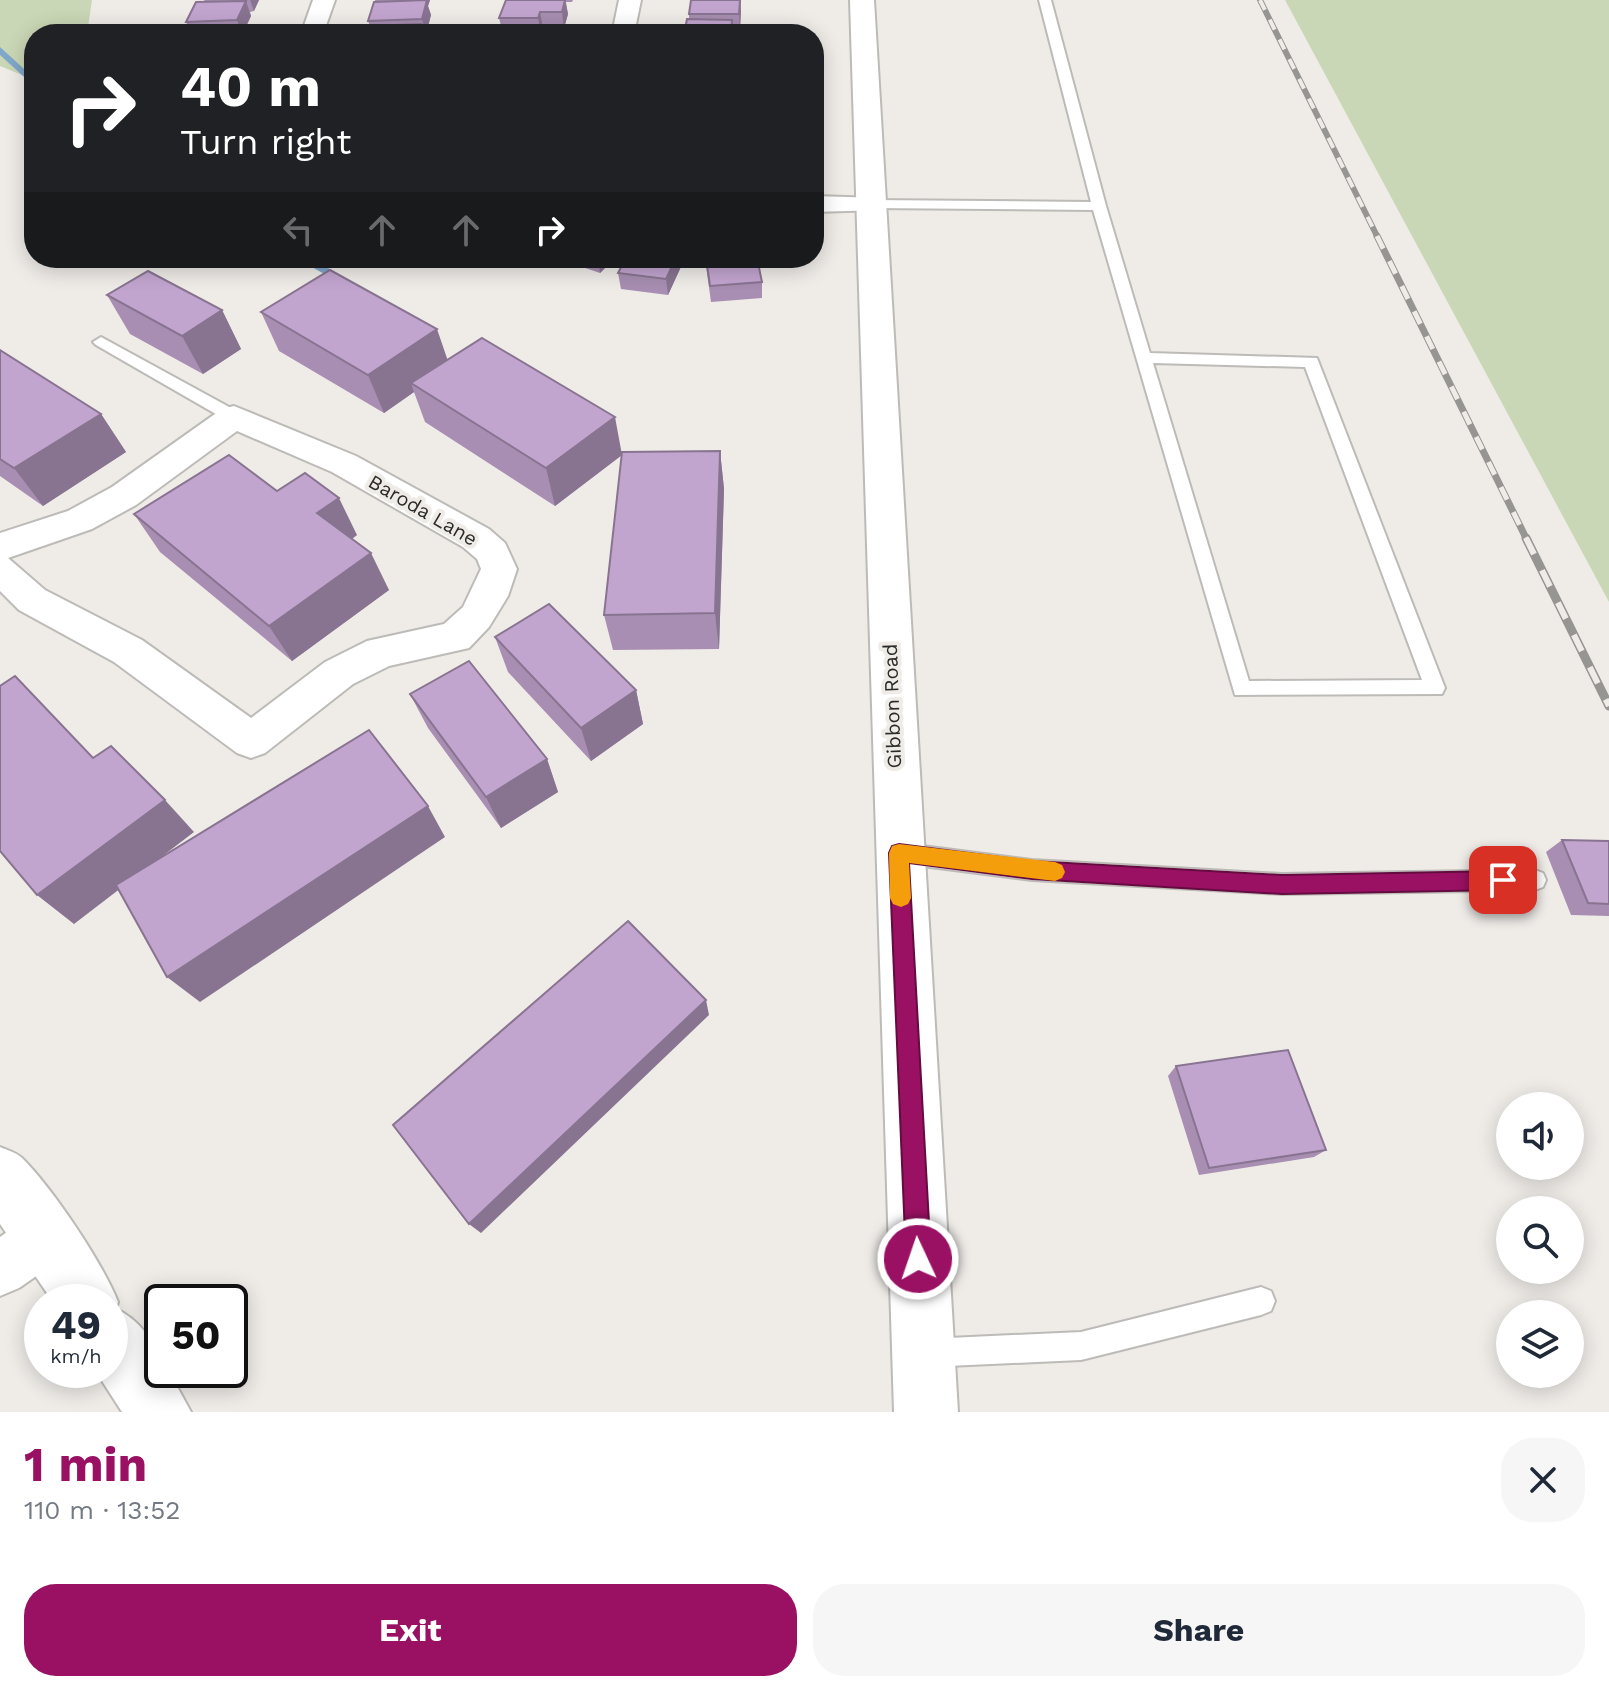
<!DOCTYPE html>
<html lang="en">
<head>
<meta charset="utf-8">
<style>
	:root { --surface:#fff; --page:#f6f6f7; --text:#1f2937; --muted:#747a83; --accent:#9a1163 }
	body { margin:0; font-family:"Work Sans",sans-serif; background:var(--page); color:var(--text); height:100vh; display:flex; flex-direction:column; font-size:30px; white-space:nowrap }
	* { box-sizing:border-box; margin:0 }
	p { font-size:26px; color:var(--muted) }
	.icon { flex:none; width:44px; height:44px; fill:none; stroke:currentColor; stroke-width:2; stroke-linecap:round; stroke-linejoin:round }
	.map { position:relative; height:1412px; overflow:hidden }
	.side { display:flex; flex-direction:column; background:var(--surface); flex:1 }
	.side>* { flex:none }
	.banner { position:absolute; left:24px; top:24px; width:800px; height:244px; border-radius:32px; box-shadow:0 4px 20px #0003; background:#202124; color:#fff; overflow:hidden }
	.buttons { position:absolute; left:1496px; top:1092px; display:grid; gap:16px }
	.buttons a { display:grid; place-items:center; width:88px; height:88px; border-radius:50%; background:var(--surface); box-shadow:0 4px 20px #0003; font-size:40px }
	.speed { position:absolute; left:24px; top:1284px; display:flex; gap:16px; font-size:40px; font-weight:700; text-align:center }
	.speed>* { display:grid; place-content:center; width:104px; height:104px; border-radius:50%; background:var(--surface); box-shadow:0 4px 20px #0003; line-height:1 }
	.speed small { font-size:20px; font-weight:400 }
	.speed .limit { border:4px solid #111; border-radius:12px; background:#fff; color:#111 }
	.pin { position:absolute; display:grid; place-items:center; width:68px; height:68px; color:#fff; margin:-34px; border-radius:16px; box-shadow:0 4px 12px #0006 }
	.me { position:absolute; width:88px; margin:-44px; rotate:357deg; stroke-linejoin:round; filter:drop-shadow(0 0 6px #0008) }
	.turn { display:flex; align-items:center; gap:28px; height:168px; padding:0 24px; font-size:36px }
	.turn .icon { width:104px; height:104px; stroke-width:2.5 }
	.turn b { display:block; font-size:56px; line-height:68px }
	.lanes { display:flex; align-items:center; height:76px; padding:0 24px; background:#0003; justify-content:center; gap:40px; direction:ltr }
	.lanes .off { opacity:.35 }
	.round { display:grid; place-items:center; flex:none; width:84px; height:84px; border-radius:32px; background:var(--page) }
	.summary { display:flex; align-items:center; justify-content:space-between; height:136px; padding:0 24px }
	h1 { font-size:48px; font-weight:700; line-height:60px; color:var(--accent) }
	.cta { display:flex; gap:16px; margin-top:auto; padding:16px 24px }
	.cta a { flex:1; height:92px; border-radius:32px; background:var(--accent); color:#fff; font-size:32px; font-weight:700; line-height:92px; text-align:center }
	.cta a+a { background:var(--page); color:var(--text) }
	.map>svg:first-child { display:block }
	.green { fill:#cad7b6 }
	.lines { fill:none; stroke-linecap:round; stroke-linejoin:round }
	.stream { fill:#81a7ca; fill-rule:evenodd }
	.lane-casing { stroke:#bdbbb7; stroke-width:4 }
	.street-casing { stroke:#bdbbb7; stroke-width:4 }
	.secondary-casing { stroke:#bdbbb7; stroke-width:4 }
	.lane { fill:#fff; fill-rule:evenodd }
	.street { fill:#fff; fill-rule:evenodd }
	.secondary { fill:#fff; fill-rule:evenodd }
	.rail-far2-casing { stroke:#979592; stroke-width:6 }
	.rail-far1-casing { stroke:#979592; stroke-width:7 }
	.rail-casing { stroke:#979592; stroke-width:9 }
	.rail-far2 { stroke:#efece8; stroke-width:4; stroke-dasharray:11; stroke-linecap:butt }
	.rail-far1 { stroke:#efece8; stroke-width:5; stroke-dasharray:14; stroke-linecap:butt }
	.rail { stroke:#efece8; stroke-width:6; stroke-dasharray:18; stroke-linecap:butt }
	.wall { fill:#a78eb2 }
	.shaded-wall { fill:#887491 }
	.building { fill:#c2a5cf; stroke:#887491; stroke-width:2 }
	.route { fill:#9a1163; stroke:#640b40; stroke-width:2 }
	.slow { fill:#f59e0b }
	.labels { text-anchor:middle; stroke-width:8; stroke-linejoin:round; paint-order:stroke }
	.street-label { font-size:20px; fill:#2c2b29; stroke:#efece8 }
</style>
</head>
<body>
<div class="map">
<svg width="1609" height="1412" viewBox="0 0 1609 1412">
	<rect width="100%" height="100%" fill="#efece8"/>
	<path class="green" d="M 0,0 L 92,0 L 87,34 L 34,34 L 34,80 L 0,66 Z
		M 1285,0 L 1609,0 L 1609,602 Z"/>
	<g class="lines">
		<path class="stream" d="M 0,47 L 34,78 L 34,86 L 0,55 Z
			M 296,258 L 311,258 L 352,282 L 342,284 Z"/>
		<defs>
			<path id="lane" d="M 1039,0 L 1051,0 L 1106,206 L 1150,353 L 1317,358 L 1445,688 L 1442,694 L 1235,695 L 1093,210 L 870,208 L 863,204 L 870,200 L 1091,202 ZM 1153,363 L 1305,367 L 1422,680 L 1249,681 Z
				M 101,337 L 240,413 L 242,417 L 240,421 L 228,421 L 96,345 L 93,342 Z
				M 899,843 L 1032,860 L 1282,874 L 1535,870 L 1543,873 L 1546,880 L 1543,887 L 1535,890 L 1282,894 L 1032,880 L 899,863 L 891,860 L 888,853 L 891,846 Z
				M 1261,1287 L 1271,1291 L 1275,1301 L 1271,1311 L 1261,1315 L 1081,1360 L 927,1367 L 917,1363 L 913,1353 L 917,1343 L 927,1339 L 1081,1332 Z"/>
			<path id="street" d="M 313,0 L 335,0 L 323,34 L 301,34 Z
				M 619,0 L 641,0 L 634,34 L 612,34 Z
				M 814,196 L 880,198 L 884,204 L 880,210 L 814,212 Z
				M 234,406 L 356,456 L 489,529 L 505,543 L 517,569 L 508,596 L 489,627 L 469,648 L 389,666 L 353,684 L 265,753 L 251,758 L 237,753 L 114,662 L 19,610 L 0,591 L 0,533 L 68,511 L 112,487 L 222,409 ZM 237,431 L 332,472 L 463,547 L 477,559 L 481,569 L 463,607 L 444,624 L 367,641 L 325,662 L 251,718 L 142,640 L 45,590 L 8,558 L 92,529 L 136,505 Z
				M 46,1210 L 65,1218 L 73,1237 L 65,1256 L 19,1288 L 0,1296 L 0,1237 L 27,1218 Z"/>
			<path id="secondary" d="M 850,0 L 874,0 L 958,1412 L 894,1412 Z
				M 0,1147 C 7,1150 17,1153 22,1158 C 53,1189 102,1262 118,1302 L 116,1309 C 136,1317 162,1347 162,1370 L 168,1370 L 191,1412 L 122,1412 L 95,1370 L 110,1370 L 110,1302 L 53,1302 L 0,1224 Z"/>
		</defs>
		<use href="#lane" class="lane-casing"/>
		<use href="#street" class="street-casing"/>
		<use href="#secondary" class="secondary-casing"/>
		<use href="#lane" class="lane"/>
		<use href="#street" class="street"/>
		<use href="#secondary" class="secondary"/>
		<defs>
			<path id="rail-far2" d="M 1260,0 L 1378,238"/>
			<path id="rail-far1" d="M 1377,236 L 1527,540"/>
			<path id="rail" d="M 1526,538 L 1609,706"/>
		</defs>
		<use href="#rail-far2" class="rail-far2-casing"/>
		<use href="#rail-far1" class="rail-far1-casing"/>
		<use href="#rail" class="rail-casing"/>
		<use href="#rail-far2" class="rail-far2"/>
		<use href="#rail-far1" class="rail-far1"/>
		<use href="#rail" class="rail"/>
	</g>
	<path class="wall" d="M 204,0 L 259,0 L 254,11 L 250,12 L 251,16 L 243,34 L 184,34 L 188,27 L 186,22 L 205,2 Z
		M 375,0 L 430,0 L 428,6 L 431,15 L 426,34 L 366,34 L 370,26 L 368,21 L 375,2 Z
		M 506,0 L 573,0 L 572,2 L 566,2 L 568,14 L 564,28 L 501,26 L 499,18 Z
		M 741,0 L 740,29 L 732,29 L 733,34 L 684,34 L 689,19 L 689,14 Z
		M 556,258 L 615,258 L 600,273 Z
		M 626,258 L 685,258 L 668,295 L 621,289 L 618,273 Z
		M 705,258 L 757,258 L 762,282 L 762,298 L 711,302 Z
		M 107,295 L 222,310 L 241,349 L 203,374 L 130,334 Z
		M 261,312 L 447,360 L 622,454 L 720,451 L 724,489 L 719,649 L 613,650 L 604,615 L 622,455 L 555,506 L 425,422 L 414,392 L 384,413 L 279,351 Z
		M 0,350 L 101,414 L 126,452 L 43,506 L 0,476 Z
		M 277,491 L 357,535 L 352,539 L 389,590 L 292,661 L 160,552 L 134,514 Z
		M 495,637 L 636,690 L 643,724 L 591,761 L 508,672 Z
		M 410,694 L 547,759 L 558,792 L 501,828 L 428,728 Z
		M 1562,840 L 1609,841 L 1609,916 L 1571,915 L 1546,852 Z
		M 1176,1066 L 1326,1150 L 1314,1157 L 1199,1175 L 1168,1076 Z"/>
	<path class="shaded-wall" d="M 250,0 L 259,0 L 254,11 Z
		M 424,0 L 430,0 L 428,6 L 431,15 L 426,34 L 422,19 Z
		M 565,0 L 568,14 L 564,28 L 562,12 Z
		M 740,0 L 741,12 L 740,29 L 739,14 Z
		M 246,1 L 251,16 L 242,34 L 237,20 Z
		M 540,12 L 543,28 L 541,34 L 538,18 Z
		M 235,25 L 239,34 L 231,34 Z
		M 598,258 L 615,258 L 600,273 Z
		M 676,258 L 685,258 L 668,295 L 666,279 Z
		M 222,310 L 241,349 L 203,374 L 182,336 Z
		M 437,329 L 450,367 L 411,383 L 414,392 L 384,413 L 368,375 Z
		M 101,414 L 126,452 L 43,506 L 14,468 Z
		M 615,417 L 622,455 L 555,506 L 546,468 Z
		M 720,451 L 724,489 L 719,649 L 715,613 Z
		M 339,498 L 357,535 L 336,550 L 317,513 Z
		M 371,553 L 389,590 L 292,661 L 269,626 Z
		M 636,690 L 643,724 L 591,761 L 581,728 Z
		M 547,759 L 558,792 L 501,828 L 486,797 Z
		M 165,800 L 194,832 L 74,924 L 37,895 Z
		M 428,806 L 445,837 L 200,1002 L 167,977 Z
		M 706,1000 L 709,1015 L 481,1233 L 469,1224 Z"/>
	<path class="building" d="M 427,0 L 422,19 L 368,21 L 374,2 Z
		M 506,0 L 565,0 L 562,12 L 540,12 L 538,18 L 499,18 Z
		M 691,0 L 740,0 L 739,14 L 689,14 Z
		M 246,1 L 237,20 L 186,22 L 196,2 Z
		M 687,19 L 732,20 L 731,34 L 684,34 Z
		M 421,24 L 418,34 L 366,34 L 368,26 Z
		M 235,25 L 231,34 L 184,34 L 188,27 Z
		M 491,26 L 556,26 L 554,34 L 488,34 Z
		M 626,258 L 676,258 L 666,279 L 618,273 Z
		M 706,258 L 757,258 L 762,282 L 710,286 Z
		M 330,270 L 437,329 L 368,375 L 261,312 Z
		M 148,271 L 222,310 L 182,336 L 107,295 Z
		M 482,338 L 615,417 L 546,468 L 411,383 Z
		M 0,350 L 101,414 L 14,468 L 0,459 Z
		M 720,451 L 715,613 L 604,615 L 622,452 Z
		M 229,455 L 277,491 L 305,473 L 339,498 L 317,513 L 371,553 L 269,626 L 134,514 Z
		M 549,604 L 636,690 L 581,728 L 495,637 Z
		M 469,661 L 547,759 L 486,797 L 410,694 Z
		M 15,676 L 93,758 L 111,746 L 165,800 L 37,895 L 0,851 L 0,686 Z
		M 369,730 L 428,806 L 167,977 L 116,885 Z
		M 1562,840 L 1609,841 L 1609,904 L 1588,903 Z
		M 628,921 L 706,1000 L 469,1224 L 393,1125 Z
		M 1288,1050 L 1326,1150 L 1209,1168 L 1176,1066 Z"/>
	<path class="route" d="M 899,844 L 1032,861 L 1282,875 L 1503,871 L 1510,874 L 1513,880 L 1510,887 L 1503,890 L 1282,894 L 1032,879 L 909,863 L 931,1259 L 927,1268 L 918,1271 L 910,1268 L 906,1259 L 889,853 L 892,846 Z"/>
	<path class="slow" d="M 899,844 L 1055,862 L 1062,865 L 1065,872 L 1062,878 L 1055,881 L 909,863 L 911,898 L 908,904 L 901,907 L 893,904 L 890,898 L 889,853 L 892,846 Z"/>
	<g class="labels">
		<g class="street-label">
			<text transform="translate(423 510) rotate(30)" y="7">Baroda Lane</text>
			<text transform="translate(892 706) rotate(-92)" y="7">Gibbon Road</text>
		</g>
	</g>
</svg>
<div class="buttons">
<a><svg class="icon" aria-label="sound" viewBox="0 0 24 24"><path d="M4 9h4l5-4v14l-5-4H4zM17 9q2 3 0 6"/></svg></a>
<a><svg class="icon" aria-label="search" viewBox="0 0 24 24"><circle cx="10" cy="10" r="6"/><path d="M15 15l6 6"/></svg></a>
<a><svg class="icon" aria-label="layers" viewBox="0 0 24 24"><path d="M12 4l9 5-9 5-9-5zM3 14l9 5 9-5"/></svg></a>
</div>
<div class="speed"><div>49<small>km/h</small></div><div class="limit">50</div></div>
<div class="pin" style="left:1503px;top:880px;background:#d93025"><svg class="icon" aria-label="arrive" viewBox="0 0 24 24"><path d="M6 21V4h12l-3 4 3 4H6"/></svg></div>
<svg class="me" style="left:918px;top:1259px" viewBox="-20 -20 40 40"><circle r="17" fill="#9a1163" stroke="#fff" stroke-width="3"/><path d="M0-11L8 9 0 5-8 9z" fill="#fff"/></svg>
<div class="banner">
<div class="turn"><svg class="icon" aria-label="right" viewBox="0 0 24 24"><path d="M7 20v-9h11M14 6l5 5-5 5"/></svg><div><b>40 m</b>Turn right</div></div>
<div class="lanes"><svg class="icon off" aria-label="left" viewBox="0 0 24 24"><path d="M17 20v-9H6M10 6l-5 5 5 5"/></svg><svg class="icon off" aria-label="ahead" viewBox="0 0 24 24"><path d="M12 20V5M6 11l6-6 6 6"/></svg><svg class="icon off" aria-label="ahead" viewBox="0 0 24 24"><path d="M12 20V5M6 11l6-6 6 6"/></svg><svg class="icon" aria-label="right" viewBox="0 0 24 24"><path d="M7 20v-9h11M14 6l5 5-5 5"/></svg></div>
</div>
</div>
<section class="side">
<div class="summary"><div><h1>1 min</h1><p>110 m · 13:52</p></div><a class="round"><svg class="icon" aria-label="close" viewBox="0 0 24 24"><path d="M6 6l12 12M18 6L6 18"/></svg></a></div>
<div class="cta"><a>Exit</a><a>Share</a></div>
</section>
</body>
</html>
